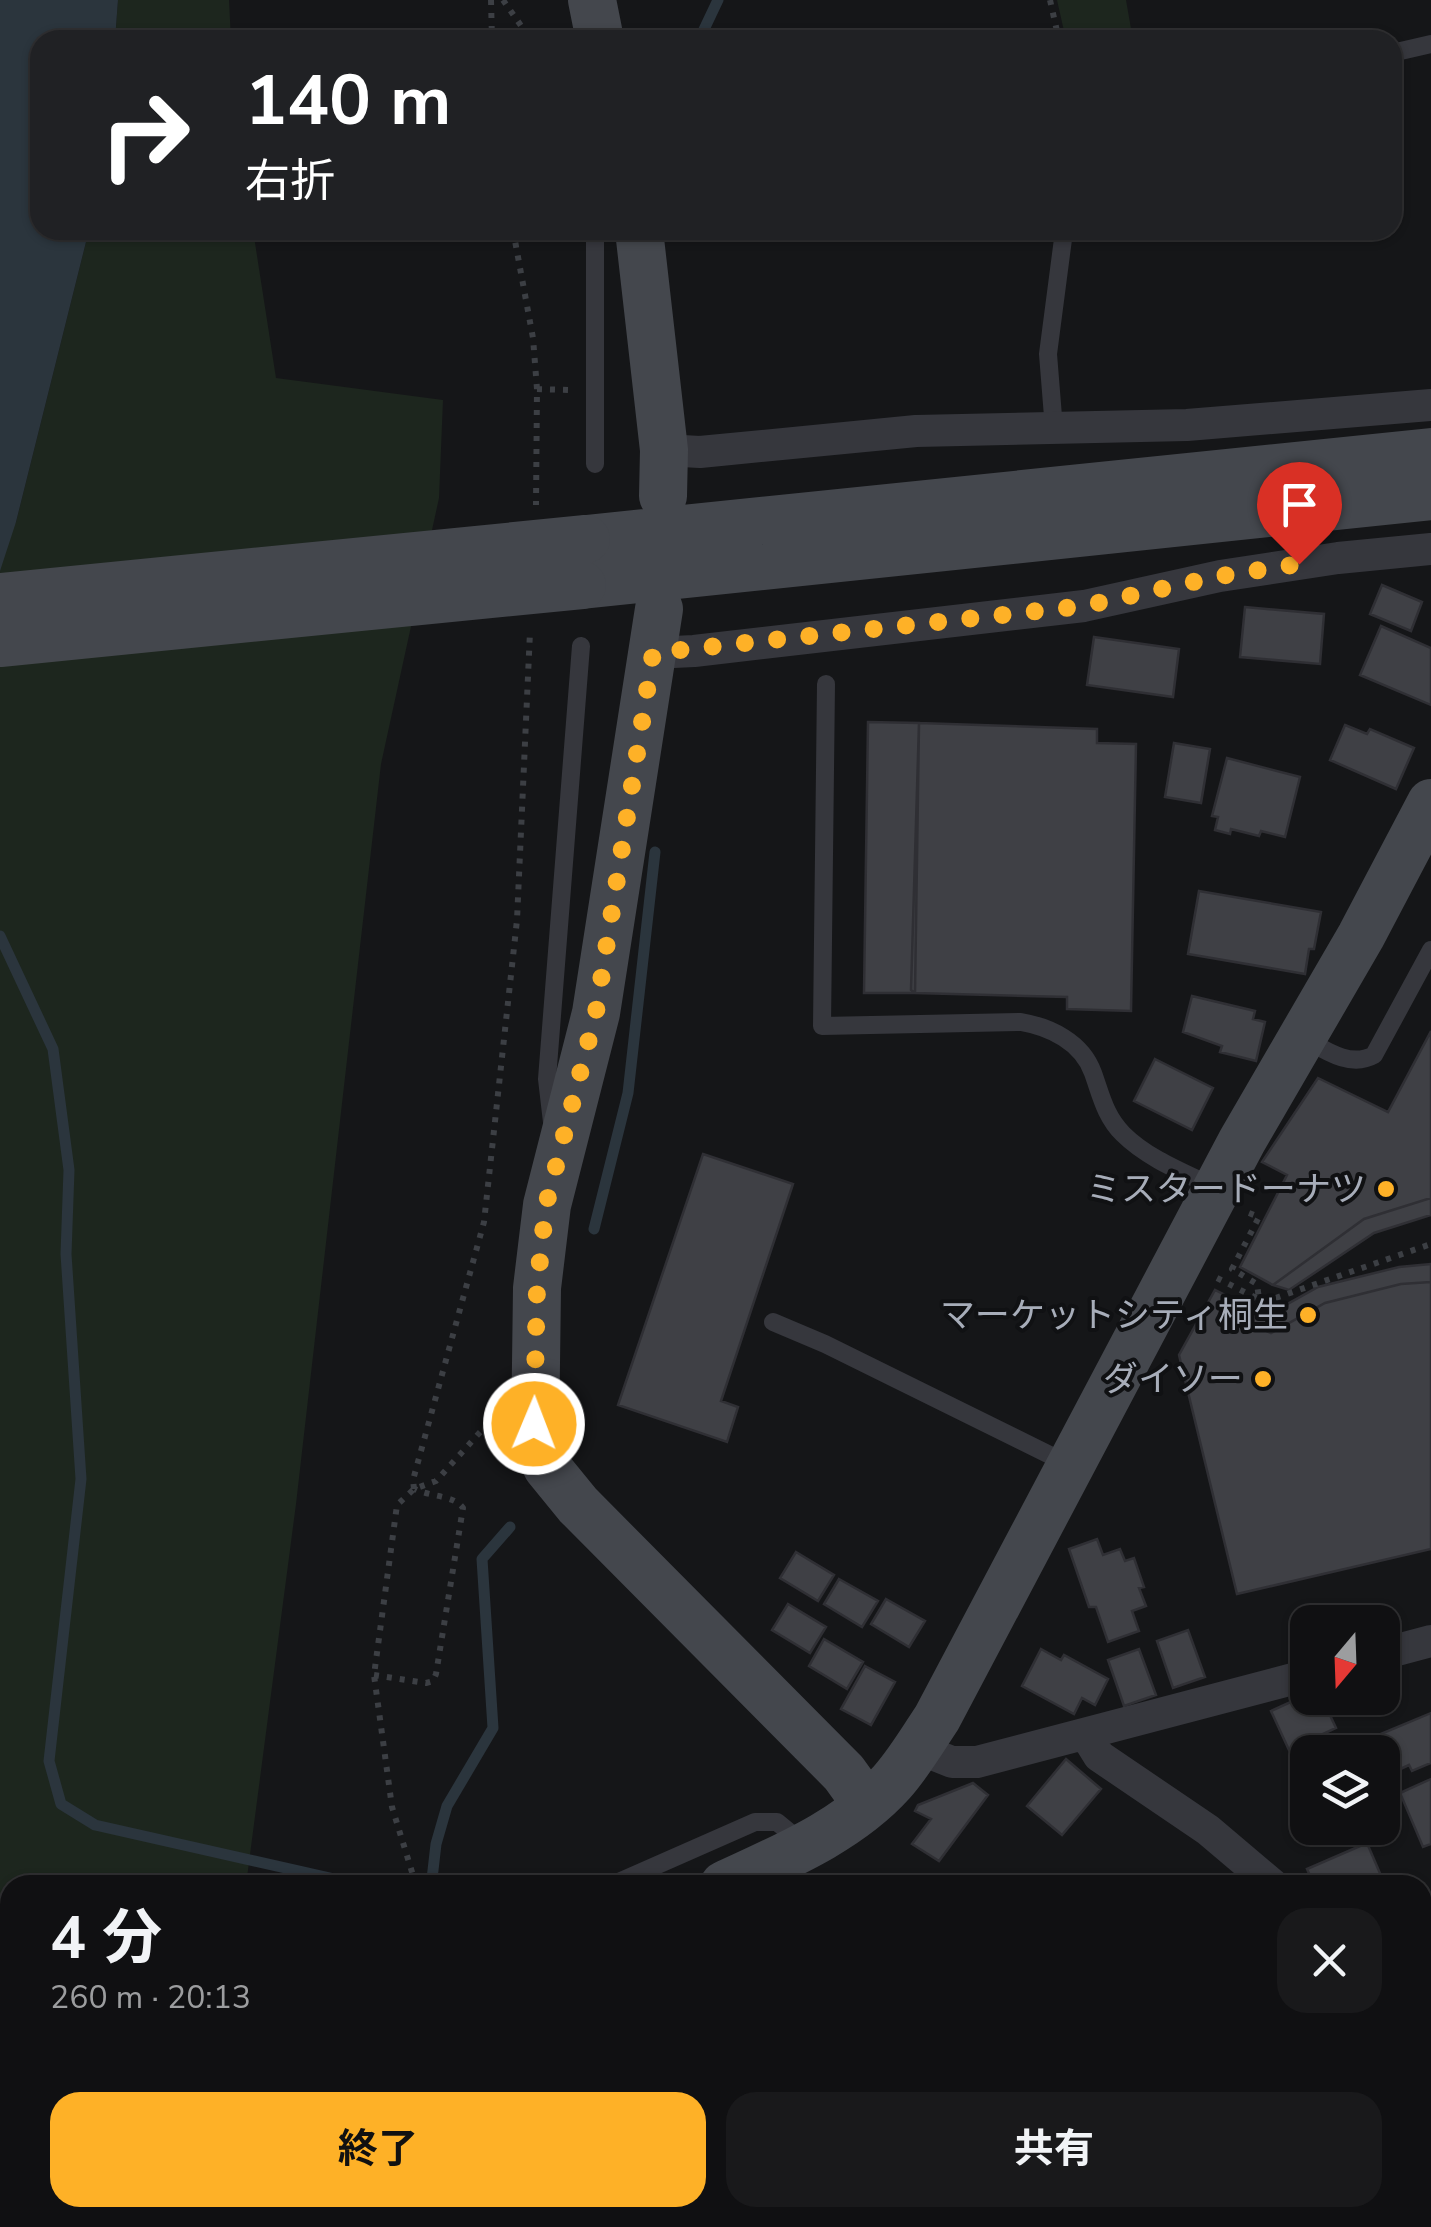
<!DOCTYPE html>
<html lang="ja">
<head>
<meta charset="utf-8">
<style>
	:root { --surface:#101012; --page:#19191b; --text:#f1f3f6; --muted:#9c9d9f; --line:#303032; --accent:#feb127 }
	body { margin:0; font-family:"Nunito Sans","Noto Sans JP",sans-serif; background:var(--page); color:var(--text); height:100vh; display:flex; flex-direction:column; font-size:38px; white-space:nowrap }
	* { box-sizing:border-box; margin:0 }
	p { font-size:32px; color:var(--muted) }
	.icon { flex:none; width:55px; height:55px; fill:none; stroke:currentColor; stroke-width:2; stroke-linecap:round; stroke-linejoin:round }
	.map { position:relative; flex:1; overflow:hidden }
	.details { position:absolute; left:0px; top:1875px; width:1432px; height:352px; display:flex; flex-direction:column; background:var(--surface); border-radius:30px 30px 0 0; box-shadow:0 2px 8px #0004,0 0 0 2px var(--line) }
	.details>* { flex:none }
	.top-card { position:absolute; left:30px; top:30px; width:1372px; height:210px; border-radius:30px; box-shadow:0 2px 8px #0004,0 0 0 2px var(--line); background:#202124; color:#fff; overflow:hidden }
	.needle { width:65px; rotate:199deg }
	.tools { position:absolute; left:1290px; top:1605px; display:grid; gap:20px }
	.tools a { display:grid; place-items:center; width:110px; height:110px; border-radius:20px; background:var(--surface); box-shadow:0 2px 8px #0004,0 0 0 2px var(--line); font-size:50px }
	.pin { position:absolute; display:grid; place-items:center; width:85px; height:85px; color:#fff; margin:-102px -42px; border-radius:50% 50% 50% 0; rotate:-45deg; box-shadow:0 0 10px #0007 }
	.pin .icon { rotate:45deg }
	.me { position:absolute; width:110px; margin:-55px; rotate:1deg; stroke-linejoin:round; filter:drop-shadow(0 0 8px #0008) }
	.turn { display:flex; align-items:center; gap:35px; height:210px; padding:0 50px; font-size:45px }
	.turn .icon { width:130px; height:130px; stroke-width:2.5 }
	.turn b { display:block; font-size:70px; line-height:85px }
	.round { display:grid; place-items:center; flex:none; width:105px; height:105px; border-radius:30px; background:var(--page) }
	.head { display:flex; align-items:center; justify-content:space-between; height:170px; padding:0 50px }
	h1 { font-size:60px; font-weight:700; line-height:75px }
	.primary-button { display:flex; gap:20px; margin-top:auto; padding:20px 50px }
	.primary-button a { flex:1; height:115px; border-radius:30px; background:var(--accent); color:#111; font-size:40px; font-weight:700; line-height:115px; text-align:center }
	.primary-button a+a { background:var(--page); color:var(--text) }
	.map>svg:first-child { display:block }
	.green { fill:#1d261e }
	.water { fill:#2b353d }
	.lines { fill:none; stroke-linecap:round; stroke-linejoin:round }
	.stream { stroke:#2b353d; stroke-width:11 }
	.building { fill:#3f4045; stroke:#2f2f34; stroke-width:2.5 }
	.path { stroke:#3c3f44; stroke-width:6; stroke-dasharray:5 8; stroke-linecap:butt }
	.lane { stroke:#36373d; stroke-width:18 }
	.street { stroke:#36373d; stroke-width:32 }
	.secondary { stroke:#44474d; stroke-width:48 }
	.secondary-bridge { stroke:#44474d; stroke-width:48 }
	.route { stroke:#feb127; stroke-width:18; stroke-dasharray:0 32.4 }
	.poi-dot { fill:#feb127; stroke:#101113; stroke-width:4 }
	.labels { text-anchor:middle; stroke-width:8; stroke-linejoin:round; paint-order:stroke }
	.poi-label { font-size:35px; fill:#a7adb9; stroke:#101113; text-anchor:end }
</style>
</head>
<body>
<div class="map">
<svg width="1431" height="2227" viewBox="0 0 1431 2227">
	<rect width="100%" height="100%" fill="#151618"/>
	<path class="green" d="M 118,0 L 229,0 L 231,40 L 115,40 Z
		M 1057,0 L 1126,0 L 1133,40 L 1066,40 Z
		M 89,230 L 253,230 L 276,378 L 443,400 L 439,498 L 381,764 L 296,1504 L 246,1885 L 10,1885 L 10,2218 L 64,2218 L 64,2227 L 0,2227 L 0,551 L 16,522 Z"/>
	<path class="water" d="M 0,0 L 118,0 L 115,40 L 40,40 L 40,230 L 89,230 L 16,522 L 0,571 Z"/>
	<g class="lines">
		<path class="stream" d="M 699,40 L 718,0
			M 0,936 L 53,1049 L 69,1170 L 66,1254 L 81,1479 L 49,1761 L 61,1804 L 95,1825 L 361,1885
			M 594,1229 L 628,1093 L 655,852
			M 432,1879 L 436,1844 L 447,1806 L 493,1728 L 482,1559 L 510,1527"/>
	</g>
	<path class="building" d="M 1382,585 L 1422,602 L 1411,631 L 1370,614 Z
		M 1245,607 L 1324,614 L 1320,664 L 1240,657 Z
		M 1381,626 L 1431,648 L 1431,705 L 1360,675 Z
		M 1094,637 L 1179,649 L 1173,697 L 1087,685 Z
		M 868,722 L 919,723 L 915,993 L 864,993 Z
		M 919,723 L 1097,729 L 1097,743 L 1136,744 L 1131,1011 L 1067,1009 L 1067,997 L 915,993 L 911,990 Z
		M 1345,725 L 1367,734 L 1370,729 L 1414,748 L 1396,789 L 1330,760 Z
		M 1174,743 L 1210,749 L 1201,803 L 1165,797 Z
		M 1227,758 L 1300,777 L 1285,837 L 1261,831 L 1259,836 L 1231,829 L 1230,834 L 1215,830 L 1218,817 L 1212,816 Z
		M 1199,891 L 1321,912 L 1314,949 L 1309,949 L 1305,974 L 1188,954 Z
		M 1192,996 L 1255,1011 L 1253,1019 L 1265,1022 L 1256,1061 L 1220,1052 L 1222,1046 L 1183,1032 Z
		M 1431,1031 L 1431,1198 L 1364,1219 L 1273,1285 L 1240,1267 L 1287,1175 L 1262,1162 L 1318,1078 L 1388,1112 Z
		M 1155,1059 L 1213,1088 L 1192,1130 L 1134,1101 Z
		M 703,1154 L 793,1184 L 721,1401 L 738,1407 L 727,1442 L 618,1405 Z
		M 1431,1198 L 1431,1215 L 1374,1233 L 1289,1290 L 1273,1285 L 1364,1219 Z
		M 1431,1264 L 1431,1282 L 1401,1284 L 1325,1303 L 1271,1333 L 1236,1317 L 1243,1304 L 1266,1316 L 1318,1287 L 1399,1267 Z
		M 1431,1282 L 1431,1549 L 1237,1594 L 1179,1355 L 1215,1290 L 1243,1304 L 1236,1317 L 1271,1333 L 1325,1303 L 1401,1284 Z
		M 1097,1539 L 1103,1555 L 1120,1549 L 1125,1561 L 1134,1558 L 1144,1587 L 1139,1588 L 1146,1606 L 1132,1611 L 1139,1631 L 1108,1642 L 1096,1607 L 1089,1607 L 1069,1549 Z
		M 796,1552 L 834,1575 L 818,1601 L 780,1578 Z
		M 839,1579 L 878,1601 L 862,1627 L 824,1604 Z
		M 886,1599 L 925,1621 L 909,1647 L 871,1624 Z
		M 788,1604 L 826,1627 L 810,1653 L 772,1630 Z
		M 1188,1630 L 1205,1677 L 1173,1688 L 1157,1641 Z
		M 824,1639 L 863,1662 L 847,1689 L 809,1666 Z
		M 1041,1649 L 1061,1660 L 1064,1655 L 1108,1679 L 1095,1705 L 1082,1698 L 1074,1714 L 1022,1686 Z
		M 1139,1649 L 1156,1695 L 1124,1706 L 1108,1660 Z
		M 865,1666 L 895,1682 L 871,1725 L 841,1709 Z
		M 1308,1694 L 1308,1698 L 1322,1698 L 1336,1728 L 1289,1750 L 1271,1711 Z
		M 1431,1713 L 1431,1763 L 1412,1771 L 1409,1765 L 1392,1773 L 1376,1736 Z
		M 1066,1759 L 1101,1789 L 1062,1835 L 1027,1806 Z
		M 1431,1779 L 1431,1844 L 1423,1847 L 1400,1793 Z
		M 973,1783 L 988,1795 L 939,1861 L 912,1844 L 931,1819 L 915,1811 L 918,1805 Z
		M 1367,1843 L 1385,1885 L 1314,1885 L 1307,1869 Z"/>
	<g class="lines">
		<path class="path" d="M 491,0 L 492,40
			M 503,0 L 531,40
			M 1050,0 L 1059,40
			M 513,230 L 533,338 L 537,389 L 536,505
			M 537,389 L 570,390
			M 1249,1213 L 1259,1217 L 1232,1269 L 1257,1284 L 1259,1299
			M 1217,1278 L 1264,1302 L 1431,1244
			M 414,1489 L 413,1480 L 484,1222 L 517,920 L 530,632
			M 374,1675 L 426,1683 L 433,1681 L 436,1674 L 463,1508 C 454,1495 430,1497 415,1489
			M 416,1885 L 392,1807 L 374,1675 L 397,1505 L 414,1489 L 436,1481 L 492,1419"/>
		<path class="lane" d="M 1392,53 L 1431,44
			M 1054,429 L 1048,354 L 1063,239
			M 595,464 L 595,230
			M 826,684 L 822,1026 L 1021,1022 C 1050,1027 1082,1042 1093,1073 C 1101,1095 1105,1116 1123,1134 C 1148,1159 1185,1173 1216,1188
			M 1305,1039 C 1326,1051 1351,1068 1374,1055 L 1431,950
			M 552,1122 L 547,1079 L 581,646
			M 773,1322 L 825,1344 L 1070,1465
			M 612,1885 L 755,1822 L 777,1822 L 805,1845
			M 747,2218 L 752,2227"/>
		<path class="street" d="M 664,450 L 700,452 L 916,431 L 1187,425 L 1431,405
			M 653,653 L 694,651 L 1084,606 L 1220,576 L 1338,558 L 1431,549
			M 1382,1654 L 1431,1641
			M 1086,1735 L 1099,1756 L 1208,1830 L 1273,1885
			M 917,1748 L 952,1762 L 977,1762 L 1308,1675
			M 1422,2021 L 1431,2028
			M 891,2218 L 898,2227"/>
		<path class="secondary" d="M 592,0 L 600,40
			M 639,230 L 664,450 L 663,496
			M 586,539 L 1431,452
			M 582,585 L 1431,496
			M 659,609 L 596,1013 L 547,1205 L 537,1288 L 535,1438 L 547,1467 L 578,1505 L 844,1773 L 867,1805
			M 724,1885 C 782,1858 848,1831 892,1782 C 909,1763 923,1739 937,1718 L 1242,1141 L 1361,936 L 1431,803
			M 442,2227 L 443,2218"/>
		<path class="secondary-bridge" d="M 0,597 L 586,539
			M 0,643 L 582,585"/>
	</g>
	<g class="lines">
		<path class="route" d="M 534,1424 L 537,1288 L 546,1205 L 596,1012 L 653,653 L 1084,606 L 1220,576 L 1299,564"/>
	</g>
	<g class="poi-dot">
		<circle cx="1386" cy="1189" r="10"/>
		<circle cx="1308" cy="1315" r="10"/>
		<circle cx="1263" cy="1379" r="10"/>
	</g>
	<g class="labels">
		<g class="poi-label">
			<text x="1366" y="1201">ミスタードーナツ</text>
			<text x="1288" y="1327">マーケットシティ桐生</text>
			<text x="1243" y="1391">ダイソー</text>
		</g>
	</g>
</svg>
<div class="tools">
<a><svg class="needle" viewBox="-14 -14 28 28"><path d="M0-13l5 13h-10z" fill="#e53935"/><path d="M0 13l5-13h-10z" fill="#9c9d9f"/></svg></a>
<a><svg class="icon" aria-label="layers" viewBox="0 0 24 24"><path d="M12 4l9 5-9 5-9-5zM3 14l9 5 9-5"/></svg></a>
</div>
<div class="pin" style="left:1299px;top:564px;background:#d93025"><svg class="icon" aria-label="arrive" viewBox="0 0 24 24"><path d="M6 21V4h12l-3 4 3 4H6"/></svg></div>
<svg class="me" style="left:534px;top:1424px" viewBox="-20 -20 40 40"><circle r="17" fill="#feb127" stroke="#fff" stroke-width="3"/><path d="M0-11L8 9 0 5-8 9z" fill="#fff"/></svg>
<div class="top-card">
<div class="turn"><svg class="icon" aria-label="right" viewBox="0 0 24 24"><path d="M7 20v-9h11M14 6l5 5-5 5"/></svg><div><b>140 m</b>右折</div></div>
</div>
<section class="details">
<div class="head"><div><h1>4 分</h1><p>260 m · 20:13</p></div><a class="round"><svg class="icon" aria-label="close" viewBox="0 0 24 24"><path d="M6 6l12 12M18 6L6 18"/></svg></a></div>
<div class="primary-button"><a>終了</a><a>共有</a></div>
</section>
</div>
</body>
</html>
